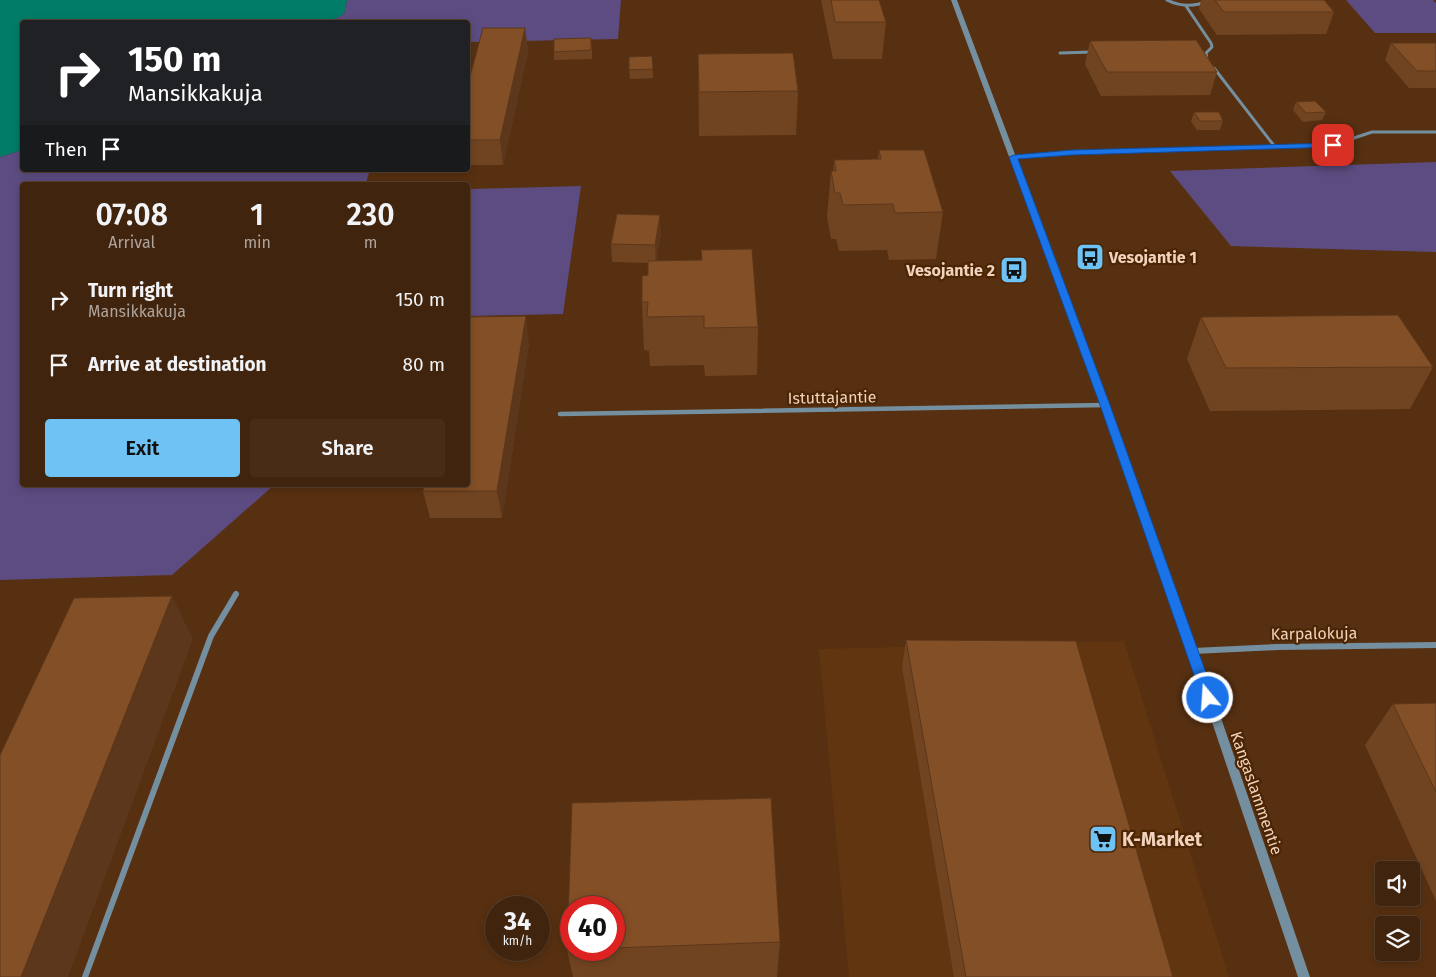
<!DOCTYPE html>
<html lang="en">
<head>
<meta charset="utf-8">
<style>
	:root { --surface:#41240d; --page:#482c16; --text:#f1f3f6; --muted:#aea49d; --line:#5a412e; --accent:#6fc2f4 }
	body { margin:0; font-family:"Fira Sans",sans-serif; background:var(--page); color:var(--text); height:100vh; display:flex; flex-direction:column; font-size:19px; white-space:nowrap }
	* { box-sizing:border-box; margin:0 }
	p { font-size:16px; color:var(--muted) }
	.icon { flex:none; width:28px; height:28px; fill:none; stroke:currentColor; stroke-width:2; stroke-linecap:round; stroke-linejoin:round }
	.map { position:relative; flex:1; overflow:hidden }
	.side { position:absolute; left:20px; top:182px; width:450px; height:305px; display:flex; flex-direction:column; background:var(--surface); border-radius:5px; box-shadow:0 2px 8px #0003,0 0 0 1px var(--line) }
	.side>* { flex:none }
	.banner { position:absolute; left:20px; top:20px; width:450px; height:152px; border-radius:5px; box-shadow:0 2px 8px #0003,0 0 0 1px var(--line); background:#202124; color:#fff; overflow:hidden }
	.fabs { position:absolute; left:1375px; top:861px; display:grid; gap:10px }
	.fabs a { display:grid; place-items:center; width:45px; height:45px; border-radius:5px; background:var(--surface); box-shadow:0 2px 8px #0003,0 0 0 1px var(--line); font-size:25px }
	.speed { position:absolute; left:485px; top:896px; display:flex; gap:10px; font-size:25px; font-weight:700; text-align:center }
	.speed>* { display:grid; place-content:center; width:65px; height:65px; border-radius:50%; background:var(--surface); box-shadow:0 2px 8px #0003,0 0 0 1px var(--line); line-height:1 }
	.speed small { font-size:12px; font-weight:400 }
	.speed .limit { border:8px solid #d22; background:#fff; color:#111 }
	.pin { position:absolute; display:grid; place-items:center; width:42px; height:42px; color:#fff; margin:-21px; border-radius:10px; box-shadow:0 2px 8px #0006 }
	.me { position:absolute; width:55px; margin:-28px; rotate:342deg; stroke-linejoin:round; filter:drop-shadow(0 0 4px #0008) }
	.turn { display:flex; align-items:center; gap:18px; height:105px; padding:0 25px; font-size:22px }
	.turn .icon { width:65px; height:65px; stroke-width:2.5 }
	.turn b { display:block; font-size:35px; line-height:42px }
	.then { display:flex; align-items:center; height:48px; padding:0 25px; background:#0003; gap:10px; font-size:19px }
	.eta { display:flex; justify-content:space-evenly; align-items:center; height:85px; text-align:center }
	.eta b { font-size:30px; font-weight:600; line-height:35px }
	.button { display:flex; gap:10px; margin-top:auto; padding:10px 25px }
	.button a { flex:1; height:58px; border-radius:5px; background:var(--accent); color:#111; font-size:20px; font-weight:600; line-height:58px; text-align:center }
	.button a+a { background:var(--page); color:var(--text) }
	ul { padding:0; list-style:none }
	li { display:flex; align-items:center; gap:15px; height:65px; padding:0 25px }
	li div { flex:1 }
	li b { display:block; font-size:19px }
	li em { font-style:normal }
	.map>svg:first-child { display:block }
	.built { fill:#60350f }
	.green { fill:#5c4c81 }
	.water { fill:#007c68 }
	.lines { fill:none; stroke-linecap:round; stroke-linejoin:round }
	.minor-far2 { stroke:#748fa0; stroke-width:3 }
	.minor-far1 { stroke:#748fa0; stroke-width:4.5 }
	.minor { stroke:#748fa0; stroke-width:6 }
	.tertiary { fill:#748fa0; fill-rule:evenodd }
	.wall { fill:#714421; fill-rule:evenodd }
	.shaded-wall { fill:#5c371b }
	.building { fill:#834f26; stroke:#5c371b }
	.route { fill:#1a73e8; stroke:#114b97 }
	.labels { text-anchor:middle; stroke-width:4.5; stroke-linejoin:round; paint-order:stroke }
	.poi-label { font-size:16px; font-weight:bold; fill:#f1d2bd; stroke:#4c2604; text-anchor:start }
	.street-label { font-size:16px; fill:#f1d2bd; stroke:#4c2604 }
	.near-poi-label { font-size:19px; font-weight:bold; fill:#f1d2bd; stroke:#4c2604; text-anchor:start }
</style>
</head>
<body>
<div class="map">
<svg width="1436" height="977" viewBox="0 0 1436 977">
	<rect width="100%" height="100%" fill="#573011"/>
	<path class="built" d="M 1124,641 L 1229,977 L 849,977 L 819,649 Z"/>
	<path class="green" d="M 347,0 L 621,0 L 618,39 L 468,42 L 468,22 L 329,22 L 344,14 Z
		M 1346,0 L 1433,0 L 1436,3 L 1436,33 L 1375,33 Z
		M 22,150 L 22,170 L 370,170 L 365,185 L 22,185 L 22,485 L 274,485 L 172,575 L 0,580 L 0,157 Z
		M 1436,162 L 1436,252 L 1231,246 L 1170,171 Z
		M 581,186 L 563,314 L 468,316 L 468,189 Z"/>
	<path class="water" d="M 0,0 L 347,0 L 344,14 L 329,22 L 22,22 L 22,150 L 0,157 Z"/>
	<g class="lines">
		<path class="minor-far2" d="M 1167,0 C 1182,8 1197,6 1212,0
			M 1186,6 L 1211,43 L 1212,47 L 1206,53 L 1207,60
			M 1060,53 L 1092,52
			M 1214,68 L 1275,147
			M 1013,157 L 1072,152 L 1333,145 L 1372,132 L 1436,132"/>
		<path class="minor-far1" d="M 560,414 L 1105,405"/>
		<path class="minor" d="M 1193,651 L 1278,647 L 1436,645
			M 85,977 L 211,636 L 236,594"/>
		<path class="tertiary" d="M 951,0 L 957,0 L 1109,405 L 1198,651 L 1310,977 L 1298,977 L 1188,651 L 1101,405 Z"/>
	</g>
	<path class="wall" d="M 821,0 L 879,0 L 886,22 L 882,59 L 833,59 Z
		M 1201,0 L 1324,0 L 1334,12 L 1326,34 L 1217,35 L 1199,9 Z
		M 525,28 L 528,51 L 503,165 L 468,165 L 468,84 Z
		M 1090,41 L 1217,72 L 1210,95 L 1101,96 L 1085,64 Z
		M 1391,43 L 1436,43 L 1436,88 L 1409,88 L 1385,60 Z
		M 592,46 L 592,59 L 554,60 L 554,52 Z
		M 698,54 L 798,91 L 796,135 L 699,136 Z
		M 652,56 L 653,78 L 630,79 L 629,70 Z
		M 1296,102 L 1326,112 L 1322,120 L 1303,122 L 1293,110 Z
		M 1194,112 L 1223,121 L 1220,130 L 1197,130 L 1191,121 Z
		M 879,150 L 943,212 L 936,259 L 889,260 L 887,250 L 839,251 L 836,239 L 831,239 L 827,217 L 831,171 L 833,171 L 834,160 L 878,159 Z
		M 661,233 L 656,261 L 758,327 L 757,375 L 705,376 L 704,365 L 650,366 L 649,351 L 644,350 L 642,302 L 648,275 L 648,263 L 612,262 L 611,244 Z
		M 1201,317 L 1433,367 L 1410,409 L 1210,411 L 1187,359 Z
		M 529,343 L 502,518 L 430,518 L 423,491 Z
		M 906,640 L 1173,977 L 954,977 L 902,667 Z
		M 1436,703 L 1436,901 L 1365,745 L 1393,704 Z
		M 771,798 L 780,942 L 777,977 L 573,977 L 567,950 L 572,803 ZM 571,908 L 614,908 L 614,950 L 571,950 Z"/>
	<path class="shaded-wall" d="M 525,28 L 528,51 L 503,165 L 500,140 Z
		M 660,215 L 661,233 L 656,263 L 655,245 Z
		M 526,316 L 529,343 L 502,518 L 497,491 Z
		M 172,596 L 193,639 L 68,977 L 21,977 Z"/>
	<path class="building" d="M 831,0 L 879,0 L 886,22 L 835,22 Z
		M 1215,0 L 1324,0 L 1334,12 L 1224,12 Z
		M 483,28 L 525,28 L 500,140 L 468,140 L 468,84 Z
		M 591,38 L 591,50 L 554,52 L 554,39 Z
		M 1196,40 L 1217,72 L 1107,72 L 1090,41 Z
		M 1391,43 L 1436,43 L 1436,71 L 1417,71 Z
		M 793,53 L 798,91 L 699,92 L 698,54 Z
		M 652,56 L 653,69 L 629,70 L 629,57 Z
		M 1315,101 L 1326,112 L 1306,113 L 1296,102 Z
		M 1194,112 L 1219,112 L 1223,121 L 1200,121 Z
		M 879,150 L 924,150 L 943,212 L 895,213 L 893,204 L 843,205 L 840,193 L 835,193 L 831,171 L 836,171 L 834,160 L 881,159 Z
		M 617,214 L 660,215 L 655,245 L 611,244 Z
		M 752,249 L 758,327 L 704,328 L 704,316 L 647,317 L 648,302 L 642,302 L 642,276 L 648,275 L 648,261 L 702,260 L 701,250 Z
		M 1398,315 L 1433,367 L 1226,368 L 1201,317 Z
		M 526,316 L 497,491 L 423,491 L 424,485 L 468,485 L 468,317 Z
		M 172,596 L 21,977 L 0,977 L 0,755 L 74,598 Z
		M 906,640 L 1076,641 L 1173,977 L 966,977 Z
		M 1436,703 L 1436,792 L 1393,704 Z
		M 771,798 L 780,942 L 614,948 L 614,908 L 571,908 L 571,950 L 567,950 L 572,803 Z"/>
	<path class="route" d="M 1333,143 L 1337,145 L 1336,147 L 1072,155 L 1018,159 L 1110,405 L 1215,698 L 1213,702 L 1208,704 L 1204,702 L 1202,698 L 1100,405 L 1009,157 L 1014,155 L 1072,150 Z"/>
	<defs>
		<symbol id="bus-square" viewBox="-11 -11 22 22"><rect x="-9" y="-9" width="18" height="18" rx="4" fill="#6fc2f4" stroke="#4c2604"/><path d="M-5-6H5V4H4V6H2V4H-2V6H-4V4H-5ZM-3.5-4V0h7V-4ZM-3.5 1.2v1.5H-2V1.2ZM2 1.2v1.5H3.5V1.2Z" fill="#111"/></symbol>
		<symbol id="supermarket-square" viewBox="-11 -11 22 22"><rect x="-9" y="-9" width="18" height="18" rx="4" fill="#6fc2f4" stroke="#4c2604"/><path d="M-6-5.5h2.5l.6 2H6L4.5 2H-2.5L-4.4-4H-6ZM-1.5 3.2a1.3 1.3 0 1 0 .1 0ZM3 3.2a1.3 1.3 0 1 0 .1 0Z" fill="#111"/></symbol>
	</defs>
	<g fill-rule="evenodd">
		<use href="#bus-square" x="1074" y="241" width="32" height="32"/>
		<use href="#bus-square" x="998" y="254" width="32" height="32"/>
		<use href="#supermarket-square" x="1087" y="823" width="32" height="32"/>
	</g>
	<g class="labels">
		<g class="poi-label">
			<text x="1109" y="263">Vesojantie 1</text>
			<text x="995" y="276" text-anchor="end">Vesojantie 2</text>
		</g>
		<g class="street-label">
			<text transform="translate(832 397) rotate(-1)" y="6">Istuttajantie</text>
			<text transform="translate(1314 633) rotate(-1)" y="6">Karpalokuja</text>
			<text transform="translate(1257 793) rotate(71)" y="6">Kangaslammentie</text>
		</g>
		<g class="near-poi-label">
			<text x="1122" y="846">K-Market</text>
		</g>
	</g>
</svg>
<div class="fabs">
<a><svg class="icon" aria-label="sound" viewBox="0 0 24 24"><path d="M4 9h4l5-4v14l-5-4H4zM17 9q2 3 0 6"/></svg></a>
<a><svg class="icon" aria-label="layers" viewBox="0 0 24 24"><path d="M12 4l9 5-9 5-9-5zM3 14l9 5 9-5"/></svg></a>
</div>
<div class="speed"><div>34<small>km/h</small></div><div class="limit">40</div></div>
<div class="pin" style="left:1333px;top:145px;background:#d93025"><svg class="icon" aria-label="arrive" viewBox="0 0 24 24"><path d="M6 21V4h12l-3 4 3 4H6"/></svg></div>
<svg class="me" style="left:1208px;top:698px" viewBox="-20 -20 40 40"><circle r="17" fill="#1a73e8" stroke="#fff" stroke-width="3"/><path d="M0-11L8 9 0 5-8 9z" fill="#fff"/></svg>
<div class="banner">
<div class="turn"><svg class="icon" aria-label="right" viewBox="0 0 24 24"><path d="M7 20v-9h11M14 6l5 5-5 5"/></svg><div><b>150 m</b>Mansikkakuja</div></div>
<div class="then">Then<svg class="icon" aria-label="arrive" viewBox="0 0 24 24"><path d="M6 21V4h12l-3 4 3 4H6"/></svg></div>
</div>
<section class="side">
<div class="eta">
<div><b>07:08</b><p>Arrival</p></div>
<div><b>1</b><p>min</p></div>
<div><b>230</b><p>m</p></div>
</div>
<ul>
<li><svg class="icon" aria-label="right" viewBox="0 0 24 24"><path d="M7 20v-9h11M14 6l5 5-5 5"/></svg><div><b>Turn right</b><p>Mansikkakuja</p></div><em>150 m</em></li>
<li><svg class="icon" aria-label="arrive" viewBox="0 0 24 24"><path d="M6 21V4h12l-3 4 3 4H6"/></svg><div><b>Arrive at destination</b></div><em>80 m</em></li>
</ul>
<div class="button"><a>Exit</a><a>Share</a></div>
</section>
</div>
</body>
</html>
